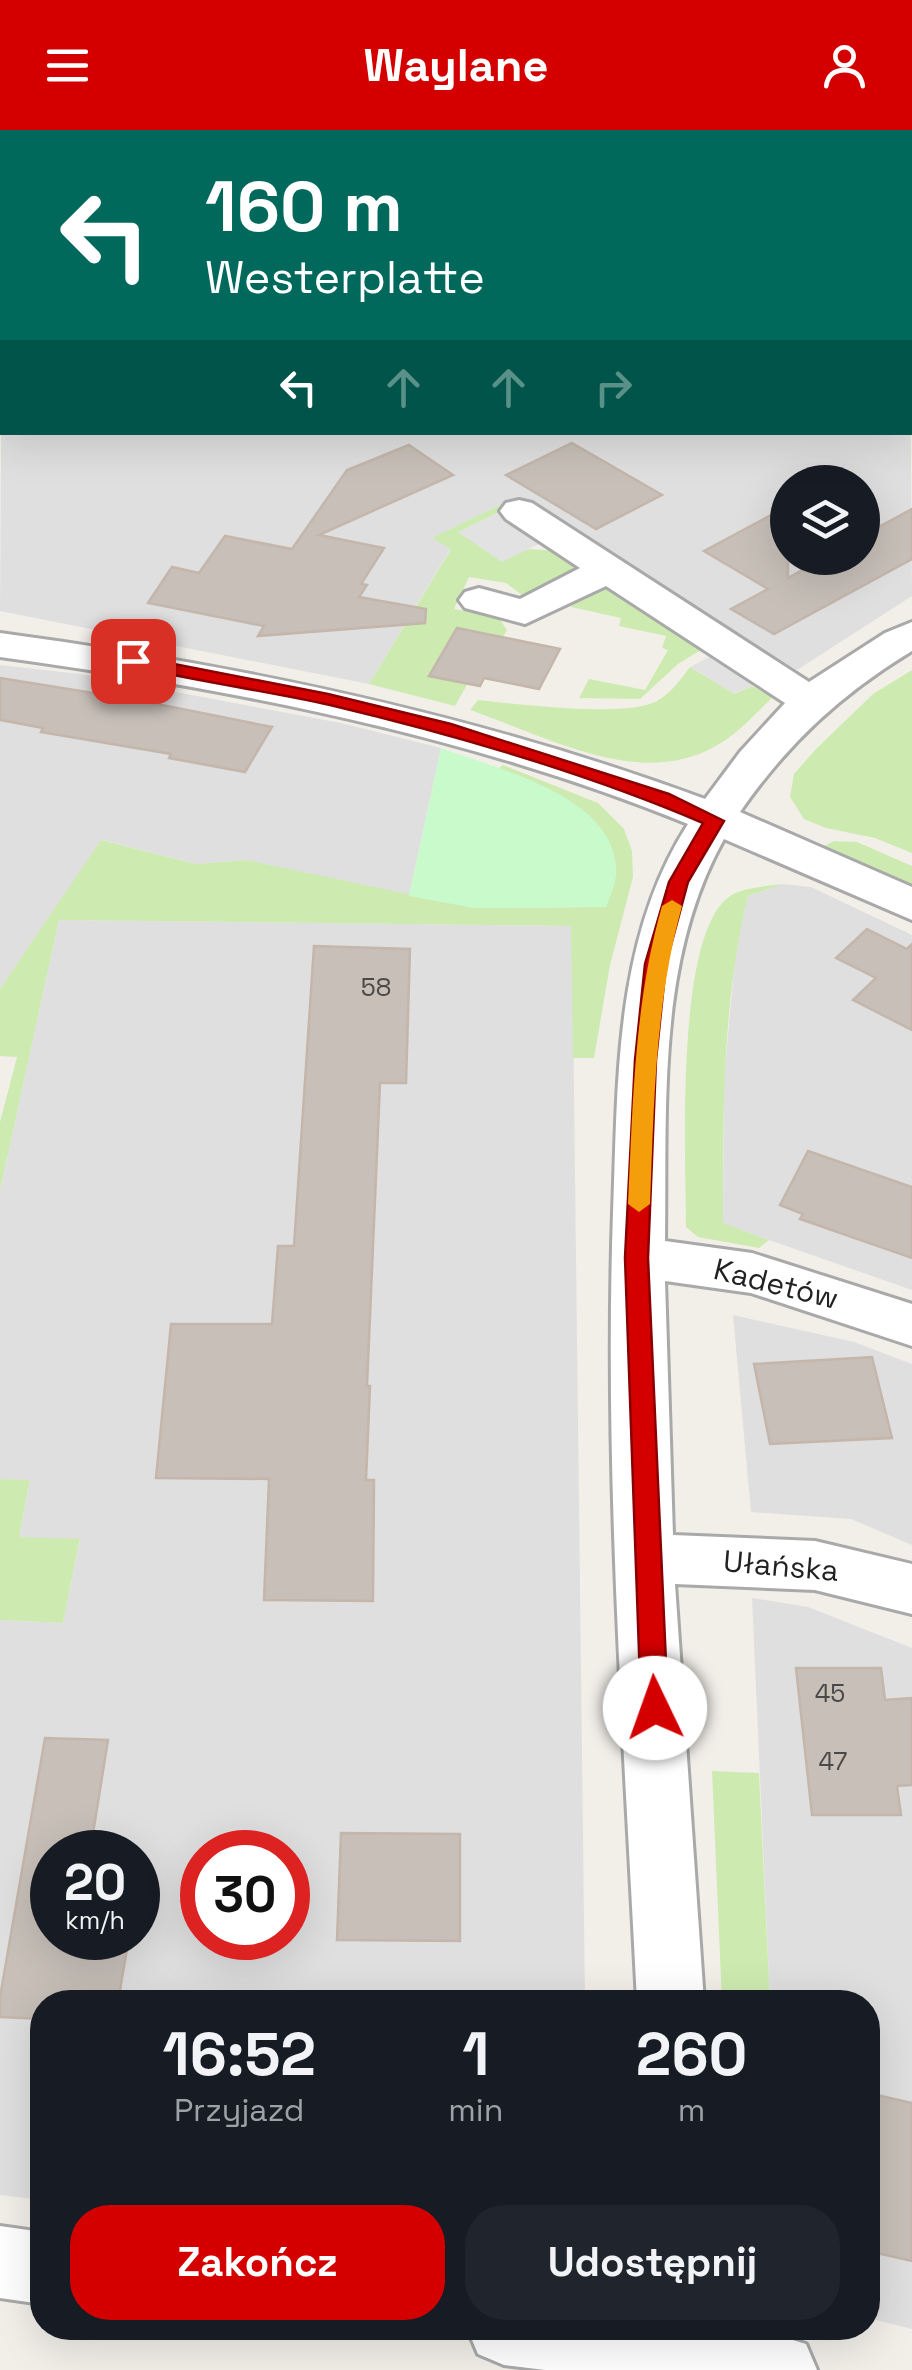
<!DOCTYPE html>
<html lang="pl">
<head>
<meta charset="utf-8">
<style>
	:root { --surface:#171b24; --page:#20242c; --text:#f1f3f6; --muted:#9ea1a6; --accent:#d40000 }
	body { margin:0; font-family:"Space Grotesk",sans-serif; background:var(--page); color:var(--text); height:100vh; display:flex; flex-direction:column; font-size:38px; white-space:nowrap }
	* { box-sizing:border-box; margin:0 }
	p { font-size:32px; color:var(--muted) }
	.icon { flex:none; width:55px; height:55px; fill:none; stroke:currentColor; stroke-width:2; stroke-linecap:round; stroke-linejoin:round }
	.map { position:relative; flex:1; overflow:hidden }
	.sheet { position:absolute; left:30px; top:1860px; width:850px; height:350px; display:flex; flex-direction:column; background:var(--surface); border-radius:40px; box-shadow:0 10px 40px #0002 }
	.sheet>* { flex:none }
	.hud { position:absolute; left:0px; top:0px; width:912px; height:305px; box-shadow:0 10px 40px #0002; background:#00695c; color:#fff; overflow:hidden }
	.controls { position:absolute; left:770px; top:335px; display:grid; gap:20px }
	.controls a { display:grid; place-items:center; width:110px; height:110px; border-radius:50%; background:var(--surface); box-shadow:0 10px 40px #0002; font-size:50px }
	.speed { position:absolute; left:30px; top:1700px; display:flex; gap:20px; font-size:50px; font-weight:700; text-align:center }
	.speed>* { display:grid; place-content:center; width:130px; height:130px; border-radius:50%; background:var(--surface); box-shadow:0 10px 40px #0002; line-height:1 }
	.speed small { font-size:25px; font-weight:400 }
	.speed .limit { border:15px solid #d22; background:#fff; color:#111 }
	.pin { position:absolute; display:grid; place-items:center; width:85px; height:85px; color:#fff; margin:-42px; border-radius:20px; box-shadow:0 5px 15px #0006 }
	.me { position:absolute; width:110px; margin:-55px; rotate:357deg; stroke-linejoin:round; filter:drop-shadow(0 0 8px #0008) }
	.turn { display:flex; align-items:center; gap:35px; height:210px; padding:0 40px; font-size:45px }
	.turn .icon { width:130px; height:130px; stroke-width:2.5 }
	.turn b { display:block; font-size:70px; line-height:85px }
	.lanes { display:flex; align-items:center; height:95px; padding:0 40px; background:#0003; justify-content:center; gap:50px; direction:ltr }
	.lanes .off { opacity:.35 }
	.eta { display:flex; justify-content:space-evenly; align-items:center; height:170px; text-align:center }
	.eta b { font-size:60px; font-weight:600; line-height:70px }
	.primary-button { display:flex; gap:20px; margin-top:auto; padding:20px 40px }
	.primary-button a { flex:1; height:115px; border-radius:40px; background:var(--accent); color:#fff; font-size:40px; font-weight:600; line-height:115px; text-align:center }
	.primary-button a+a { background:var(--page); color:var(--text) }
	header { display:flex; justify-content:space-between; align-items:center; height:130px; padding:0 40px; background:var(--accent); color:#fff; font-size:45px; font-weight:600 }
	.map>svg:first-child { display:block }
	.residential { fill:#e0dfdf; fill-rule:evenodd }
	.grass { fill:#cdebb0 }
	.park { fill:#c8facc }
	.parking { fill:#e2e2e2 }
	.building { fill:#c7bfb8; stroke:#c4b6ab; stroke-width:2.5 }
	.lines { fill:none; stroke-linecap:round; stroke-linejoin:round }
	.minor-casing { stroke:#a9a9a9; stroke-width:6 }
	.minor { fill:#fff; fill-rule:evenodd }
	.route { fill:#d40000; stroke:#8a0000; stroke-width:2.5 }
	.slow { fill:#f59e0b }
	.labels { text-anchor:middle; stroke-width:8; stroke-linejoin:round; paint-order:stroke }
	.number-label { font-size:25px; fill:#4b4948 }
	.street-label { font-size:30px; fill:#222; stroke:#fff }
</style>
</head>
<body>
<header><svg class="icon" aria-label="menu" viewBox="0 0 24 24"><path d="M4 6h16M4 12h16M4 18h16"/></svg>Waylane<svg class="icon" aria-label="person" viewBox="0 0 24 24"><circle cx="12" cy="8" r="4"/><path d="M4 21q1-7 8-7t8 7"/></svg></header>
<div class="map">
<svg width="912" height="2240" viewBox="0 0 912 2240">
	<rect width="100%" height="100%" fill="#f2efe9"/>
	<path class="residential" d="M 0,0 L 336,0 L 2,2 L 0,134 Z
		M 2,180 L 2,302 L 910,302 L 910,192 L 912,466 L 797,540 L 518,366 L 433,408 L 451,418 L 369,554 L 0,481 ZM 788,352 L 862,352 L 862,428 L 788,428 Z
		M 0,535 L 80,544 L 341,593 L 441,618 L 409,766 L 247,730 L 196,734 L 102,710 L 0,859 Z
		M 783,754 L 811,757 L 912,805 L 912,1160 L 723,1094 L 724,949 L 736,817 L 748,766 Z
		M 59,790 L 572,796 L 585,1872 L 42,1872 L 42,2070 L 0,2065 L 0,1490 L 63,1493 L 80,1410 L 19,1407 L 30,1351 L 0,1349 L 0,1061 ZM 52,1722 L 138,1722 L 138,1808 L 52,1808 ZM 202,1722 L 288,1722 L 288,1808 L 202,1808 Z
		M 733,1185 L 854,1212 L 912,1234 L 912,1415 L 851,1389 L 751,1382 Z
		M 752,1468 L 808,1477 L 912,1518 L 912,2199 L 868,2188 L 868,1872 L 770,1872 Z"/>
	<path class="grass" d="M 518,366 L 520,372 L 459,402 L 501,431 L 529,419 L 561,421 L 574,436 L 572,443 L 534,466 L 522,465 L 506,453 L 469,447 L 454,479 L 498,487 L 507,500 L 503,507 L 456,499 L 429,545 L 468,553 L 455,576 L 369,554 L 451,419 L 432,408 Z
		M 606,459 L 618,460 L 704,518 L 678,534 L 640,569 L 579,568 L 589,549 L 645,560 L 668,520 L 662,518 L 666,506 L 619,496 L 621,488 L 571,477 L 582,464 Z
		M 690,537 L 735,564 L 752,556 L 773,567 C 755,584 737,605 714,617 C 638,659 546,606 470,580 L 478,570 C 515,574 627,588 657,571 C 671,563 681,549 690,537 Z
		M 912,540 L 912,723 L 875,708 L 826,698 L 804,689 L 790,667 L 794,644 L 816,619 L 873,564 Z
		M 503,635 L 598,673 L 624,699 L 632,721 L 633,747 L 610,835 L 594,928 L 573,928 L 571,796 L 59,790 L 0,1061 L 0,992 L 17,927 L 0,926 L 0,859 L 101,710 L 196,734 L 247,730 L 474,778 L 605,777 C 610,766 616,752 616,740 C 616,689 539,653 498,639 Z
		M 834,711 L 857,712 L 912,736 L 912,761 L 822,717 Z
		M 783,754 L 748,766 C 722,873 723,984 723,1093 L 769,1110 L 759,1118 L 698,1107 L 686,1097 C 686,1030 674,804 730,766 C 745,757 766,756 783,754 Z
		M 0,1349 L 30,1350 L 19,1407 L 80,1409 L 63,1493 L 0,1490 Z
		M 712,1641 L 759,1643 L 770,1872 L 722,1872 Z"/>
	<path class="park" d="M 441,618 C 495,638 616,666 616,740 C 617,752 610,766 606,777 L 474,778 L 409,766 Z"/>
	<path class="parking" d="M 520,372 L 566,401 L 502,432 L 458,402 Z
		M 728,517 L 772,546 L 735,564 L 690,537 Z"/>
	<path class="building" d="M 572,313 L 662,365 L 596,399 L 506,345 Z
		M 409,315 L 453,345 L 319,405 L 384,418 L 361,454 L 367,455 L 359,467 L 426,479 L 425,493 L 258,506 L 264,496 L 148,473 L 172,437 L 199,443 L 225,406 L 292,419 L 347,340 Z
		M 788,376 L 788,448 L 824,428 L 862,428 L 862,406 L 912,379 L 912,429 L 774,504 L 731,479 L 768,459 L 704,421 Z
		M 457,498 L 560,519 L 539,559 L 484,548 L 480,556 L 429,546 Z
		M 0,548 L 137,570 L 272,597 L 245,642 L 169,628 L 171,624 L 41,602 L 43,598 L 0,590 Z
		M 867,799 L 907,819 L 912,814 L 912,900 L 853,870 L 876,848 L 836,828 Z
		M 314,816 L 410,819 L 406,953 L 380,953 L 367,1256 L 370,1256 L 366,1350 L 374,1350 L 373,1471 L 264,1470 L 269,1349 L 156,1348 L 171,1194 L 272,1194 L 278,1116 L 294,1116 Z
		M 808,1021 L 912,1057 L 912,1128 L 800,1089 L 803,1084 L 780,1075 Z
		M 872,1227 L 892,1308 L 770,1314 L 754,1234 Z
		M 796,1538 L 881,1538 L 885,1570 L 912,1568 L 912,1655 L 897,1656 L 901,1685 L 812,1685 Z
		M 45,1608 L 108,1610 L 90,1722 L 52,1722 L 52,1808 L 77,1808 L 75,1815 L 127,1819 L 118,1872 L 42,1872 L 42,1889 L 0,1887 L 0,1867 Z
		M 341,1703 L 460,1704 L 460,1811 L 337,1810 Z
		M 868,1963 L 912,1973 L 912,2131 L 868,2121 Z"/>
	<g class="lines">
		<defs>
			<path id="minor" d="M 527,0 L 561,0 L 562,2 L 528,2 Z
				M 910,173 L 912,173 L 912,194 L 910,194 Z
				M 519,370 L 532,373 L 809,552 L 885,503 L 912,492 L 912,521 C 841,564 787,614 740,682 L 912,757 L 912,790 L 724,709 C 656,830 667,977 665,1111 L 752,1123 L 912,1174 L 912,1216 L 751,1163 L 665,1151 L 673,1405 L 815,1411 L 912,1434 L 912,1484 L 815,1460 L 675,1454 L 704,1872 L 637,1872 C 624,1610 604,1345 613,1083 C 618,951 614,809 688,694 C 470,605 233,559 0,527 L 0,503 C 239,535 478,585 705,669 L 740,622 L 785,573 L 606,456 L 525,494 L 465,478 L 459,470 L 465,462 L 479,458 L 520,469 L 580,438 L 506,389 L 500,381 L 506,373 Z
				M 0,2096 L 42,2102 L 42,2174 L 0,2168 Z
				M 467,2198 L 753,2198 L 806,2214 L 817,2240 L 545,2240 L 504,2235 L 478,2224 Z"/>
		</defs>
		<use href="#minor" class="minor-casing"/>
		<use href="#minor" class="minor"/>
	</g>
	<path class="route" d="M 133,526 L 328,564 L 451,594 L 669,664 L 724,691 L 688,752 L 666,834 L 656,930 L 648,1128 L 668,1578 L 664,1586 L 655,1589 L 645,1586 L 641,1578 L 625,1128 L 635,930 L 645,834 L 669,752 L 703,693 C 584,642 456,605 330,575 C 263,560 194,551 127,535 L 124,531 Z"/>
	<path class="slow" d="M 672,770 L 682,776 C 655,874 654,974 650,1074 L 639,1082 L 628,1074 C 633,973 634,874 662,776 Z"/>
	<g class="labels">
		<g class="number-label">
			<text x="376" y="866">58</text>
			<text x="830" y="1572">45</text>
			<text x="833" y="1640">47</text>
		</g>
		<g class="street-label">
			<text transform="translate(776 1154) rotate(14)" y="10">Kadetów</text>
			<text transform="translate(781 1436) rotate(5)" y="10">Ułańska</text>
		</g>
	</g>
</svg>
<div class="controls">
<a><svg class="icon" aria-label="layers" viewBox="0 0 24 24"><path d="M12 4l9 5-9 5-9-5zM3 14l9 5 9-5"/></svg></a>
</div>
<div class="speed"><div>20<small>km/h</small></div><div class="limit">30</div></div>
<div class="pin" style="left:133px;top:531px;background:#d93025"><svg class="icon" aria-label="arrive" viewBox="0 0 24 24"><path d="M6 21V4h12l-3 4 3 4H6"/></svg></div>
<svg class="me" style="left:655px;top:1578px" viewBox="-20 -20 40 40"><circle r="19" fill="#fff"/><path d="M0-13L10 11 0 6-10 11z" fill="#d40000"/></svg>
<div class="hud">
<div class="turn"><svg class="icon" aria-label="left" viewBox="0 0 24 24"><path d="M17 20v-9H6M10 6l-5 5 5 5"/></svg><div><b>160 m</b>Westerplatte</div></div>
<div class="lanes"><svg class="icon" aria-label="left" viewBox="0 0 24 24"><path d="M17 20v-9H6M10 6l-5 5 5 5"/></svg><svg class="icon off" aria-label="ahead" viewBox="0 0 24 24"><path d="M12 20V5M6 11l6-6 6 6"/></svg><svg class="icon off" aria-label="ahead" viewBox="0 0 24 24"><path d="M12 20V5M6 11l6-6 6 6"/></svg><svg class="icon off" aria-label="right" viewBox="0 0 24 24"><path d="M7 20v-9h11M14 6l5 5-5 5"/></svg></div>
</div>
<section class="sheet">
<div class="eta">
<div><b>16:52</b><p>Przyjazd</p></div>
<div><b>1</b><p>min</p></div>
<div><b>260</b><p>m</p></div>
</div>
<div class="primary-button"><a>Zakończ</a><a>Udostępnij</a></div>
</section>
</div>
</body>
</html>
